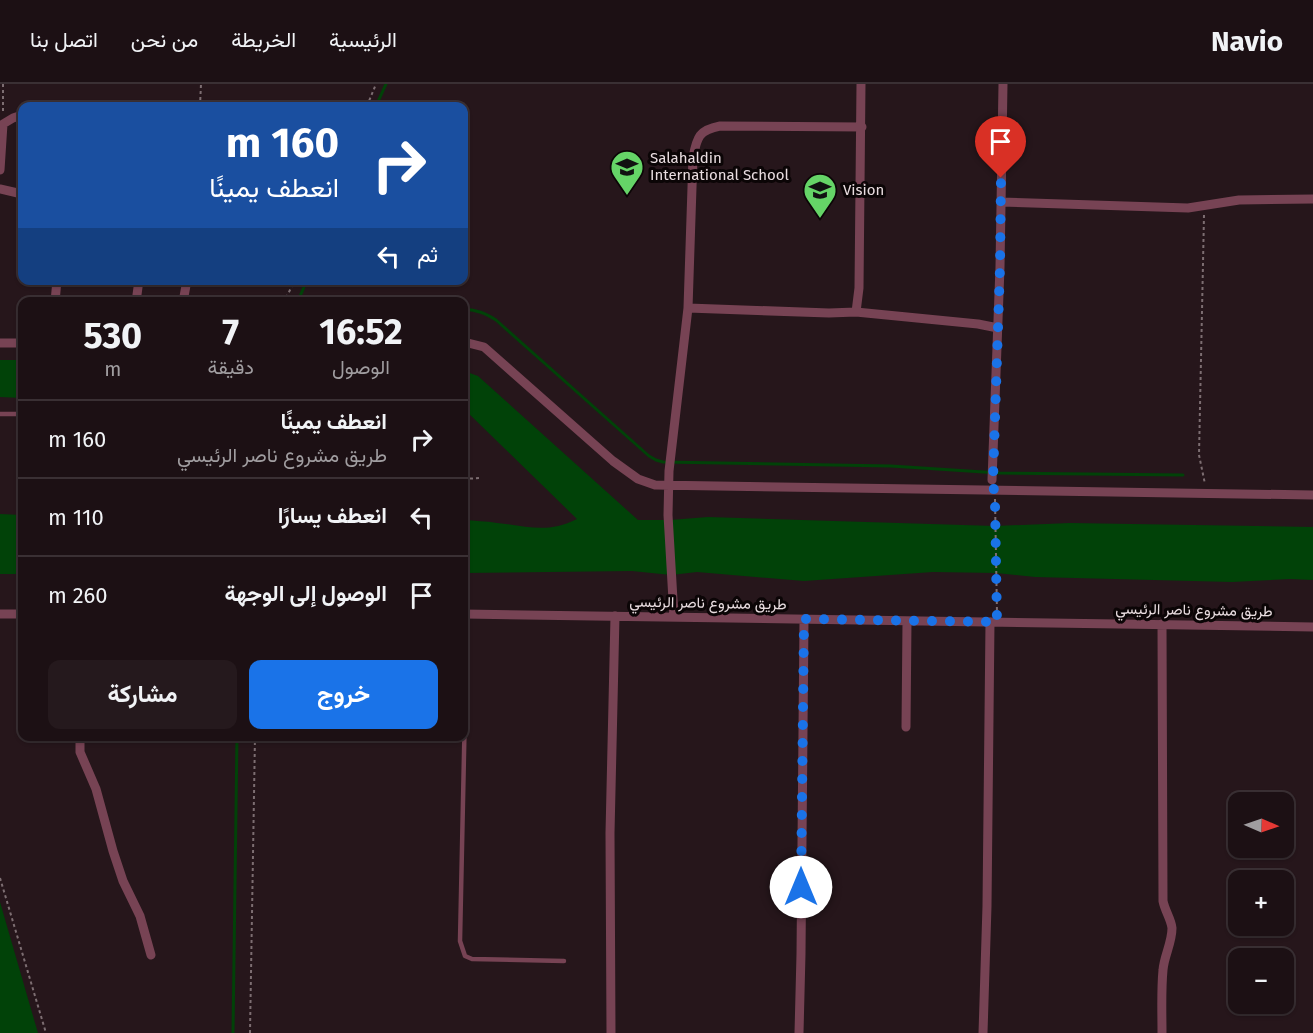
<!DOCTYPE html>
<html lang="ar">
<head>
<meta charset="utf-8">
<style>
	:root { --surface:#1c1014; --page:#25191d; --text:#f1f3f6; --muted:#a09da0; --line:#3a3034; --accent:#1a73e8 }
	body { margin:0; font-family:"Fira Sans",Vazirmatn,sans-serif; background:var(--page); color:var(--text); direction:rtl; height:100vh; display:flex; flex-direction:column; font-size:22px; white-space:nowrap }
	* { box-sizing:border-box; margin:0 }
	p { font-size:20px; color:var(--muted) }
	.icon { flex:none; width:33px; height:33px; fill:none; stroke:currentColor; stroke-width:2; stroke-linecap:round; stroke-linejoin:round }
	.map { position:relative; flex:1; overflow:hidden; direction:ltr }
	.drawer { position:absolute; left:18px; top:213px; width:450px; height:444px; display:flex; flex-direction:column; background:var(--surface); border-radius:12px; box-shadow:0 2px 4px #0004,0 0 0 2px var(--line); direction:rtl }
	.drawer>* { flex:none }
	.hud { position:absolute; left:18px; top:18px; width:450px; height:183px; border-radius:12px; box-shadow:0 2px 4px #0004,0 0 0 2px var(--line); direction:rtl; background:#1a4fa0; color:#fff; overflow:hidden }
	.needle { width:39px; rotate:92deg }
	.fabs { position:absolute; left:1228px; top:708px; display:grid; gap:12px }
	.fabs a { display:grid; place-items:center; width:66px; height:66px; border-radius:12px; background:var(--surface); box-shadow:0 2px 4px #0004,0 0 0 2px var(--line); font-size:30px }
	.pin { position:absolute; display:grid; place-items:center; width:51px; height:51px; color:#fff; margin:-62px -26px; border-radius:50% 50% 50% 0; rotate:-45deg; box-shadow:0 0 6px #0007 }
	.pin .icon { rotate:45deg }
	.me { position:absolute; width:66px; margin:-33px; rotate:0deg; stroke-linejoin:round; filter:drop-shadow(0 0 4px #0008) }
	.turn { display:flex; align-items:center; gap:21px; height:126px; padding:0 30px; font-size:27px }
	.turn .icon { width:78px; height:78px; stroke-width:2.5 }
	.turn b { display:block; font-size:42px; line-height:51px }
	.then { display:flex; align-items:center; height:57px; padding:0 30px; background:#0003; gap:12px; font-size:22px }
	.eta { display:flex; justify-content:space-evenly; align-items:center; height:102px; text-align:center }
	.eta b { font-size:36px; font-weight:700; line-height:42px }
	.action { display:flex; gap:12px; margin-top:auto; padding:12px 30px }
	.action a { flex:1; height:69px; border-radius:12px; background:var(--accent); color:#fff; font-size:24px; font-weight:700; line-height:69px; text-align:center }
	.action a+a { background:var(--page); color:var(--text) }
	ul { padding:0; list-style:none }
	li { display:flex; align-items:center; gap:18px; height:78px; padding:0 30px; border-top:2px solid var(--line) }
	li div { flex:1 }
	li b { display:block; font-size:22px }
	li em { font-style:normal }
	header { display:flex; align-items:center; gap:36px; box-sizing:border-box; height:84px; padding:0 30px; background:var(--surface); border-bottom:2px solid var(--line) }
	header strong { font-size:28px }
	nav { display:flex; gap:33px; margin-inline-start:auto; font-size:21px }
	.map>svg:first-child { display:block }
	.water { fill:#014208 }
	.lines { fill:none; stroke-linecap:round; stroke-linejoin:round }
	.stream { stroke:#014208; stroke-width:3 }
	.path { stroke:#7d6e72; stroke-width:2; stroke-dasharray:3 3; stroke-linecap:butt }
	.lane { stroke:#774354; stroke-width:4.5 }
	.street { stroke:#774354; stroke-width:9 }
	.route { stroke:#1a73e8; stroke-width:10; stroke-dasharray:0 18 }
	.labels { text-anchor:middle; stroke-width:6; stroke-linejoin:round; paint-order:stroke }
	.poi-label { font-size:15px; fill:#e9dde0; stroke:#0b0506; text-anchor:start }
	.street-label { font-size:15px; fill:#e9dde0; stroke:#0b0506 }
</style>
</head>
<body>
<header>
<strong>Navio</strong>
<nav><a>الرئيسية</a><a>الخريطة</a><a>من نحن</a><a>اتصل بنا</a></nav>
</header>
<div class="map">
<svg width="1313" height="949" viewBox="0 0 1313 949">
	<rect width="100%" height="100%" fill="#26161b"/>
	<path class="water" d="M 0,276 L 22,276 L 22,314 L 0,313 Z
		M 464,287 L 478,292 L 638,436 L 670,436 L 708,433 L 995,442 L 1070,439 L 1313,443 L 1313,496 L 1290,495 L 1232,498 L 1035,493 L 996,489 L 933,488 L 804,497 L 697,488 L 671,491 L 632,487 L 464,489 L 464,436 C 475,437 486,437 497,439 C 528,442 547,450 577,435 L 464,325 Z
		M 0,430 L 22,431 L 22,490 L 0,490 Z
		M 0,818 L 33,932 L 38,949 L 0,949 Z"/>
	<g class="lines">
		<path class="stream" d="M 376,22 L 386,0
			M 299,216 L 324,218
			M 298,217 L 307,196
			M 464,225 C 477,226 485,229 496,236 L 649,372 L 656,376 L 663,378 L 891,382 L 999,389 L 1183,391
			M 233,949 L 237,652"/>
		<path class="path" d="M 200,22 L 201,0
			M 367,22 L 376,0
			M 3,27 L 3,0
			M 1204,131 L 1199,371 L 1205,400
			M 282,218 L 287,212 L 295,196
			M 464,395 L 479,394
			M 995,415 L 997,529
			M 0,794 L 46,949
			M 250,949 L 255,652"/>
		<path class="lane" d="M 0,330 L 22,330
			M 467,530 L 460,857 L 465,872 L 472,875 L 564,877"/>
		<path class="street" d="M 0,86 L 3,40 L 13,34 L 22,31
			M 0,105 L 22,110
			M 1001,118 L 1188,124 L 1239,116 L 1313,115
			M 55,218 L 57,196
			M 136,218 L 139,196
			M 183,218 L 187,196
			M 688,224 L 829,229 L 856,228 L 978,240 L 998,244
			M 856,228 L 859,204 L 861,0
			M 464,258 L 484,263 L 613,377 L 638,395 L 655,401 L 1313,411
			M 0,259 L 22,259
			M 992,396 L 1000,183 L 1003,0
			M 0,530 L 22,530
			M 464,530 L 1313,543
			M 674,533 L 668,431 L 669,387 L 688,224 L 693,73 C 697,53 699,46 720,42 L 862,43
			M 906,643 L 907,537
			M 80,652 L 80,668 L 96,705 L 113,767 L 123,797 L 140,832 L 151,871
			M 611,949 L 610,749 L 615,532
			M 799,949 L 801,870 L 804,535
			M 983,949 L 987,822 L 990,538
			M 1162,949 C 1162,928 1161,907 1163,886 C 1164,872 1172,859 1172,844 C 1171,835 1165,827 1163,817 L 1162,540"/>
	</g>
	<g class="lines">
		<path class="route" d="M 801,803 L 804,535 L 997,538 L 995,419 L 993,396 L 1000,183 L 1001,94"/>
	</g>
	<defs>
		<symbol id="school-pin" viewBox="-11 -11 22 30"><path d="M0 17L-7.5 6A9.5 9.5 0 1 1 7.5 6Z" fill="#65d467" stroke="#0b0506"/><path d="M0-5L7-2L0 1L-7-2ZM-4 1L0 2.5L4 1V4Q0 6-4 4Z" fill="#111"/></symbol>
	</defs>
	<g fill-rule="evenodd">
		<use href="#school-pin" x="608" y="64" width="38" height="52"/>
		<use href="#school-pin" x="801" y="87" width="38" height="52"/>
	</g>
	<g class="labels">
		<g class="poi-label">
			<text x="650" y="79">Salahaldin<tspan x="650" dy="17">International School</tspan></text>
			<text x="843" y="111">Vision</text>
		</g>
		<g class="street-label">
			<text transform="translate(708 519) rotate(1)" y="5">طريق مشروع ناصر الرئيسي</text>
			<text transform="translate(1194 526) rotate(1)" y="5">طريق مشروع ناصر الرئيسي</text>
		</g>
	</g>
</svg>
<div class="fabs">
<a><svg class="needle" viewBox="-14 -14 28 28"><path d="M0-13l5 13h-10z" fill="#e53935"/><path d="M0 13l5-13h-10z" fill="#a09da0"/></svg></a>
<a>+</a>
<a>−</a>
</div>
<div class="pin" style="left:1001px;top:94px;background:#d93025"><svg class="icon" aria-label="arrive" viewBox="0 0 24 24"><path d="M6 21V4h12l-3 4 3 4H6"/></svg></div>
<svg class="me" style="left:801px;top:803px" viewBox="-20 -20 40 40"><circle r="19" fill="#fff"/><path d="M0-13L10 11 0 6-10 11z" fill="#1a73e8"/></svg>
<div class="hud">
<div class="turn"><svg class="icon" aria-label="right" viewBox="0 0 24 24"><path d="M7 20v-9h11M14 6l5 5-5 5"/></svg><div><b>160 m</b>انعطف يمينًا</div></div>
<div class="then">ثم<svg class="icon" aria-label="left" viewBox="0 0 24 24"><path d="M17 20v-9H6M10 6l-5 5 5 5"/></svg></div>
</div>
<section class="drawer">
<div class="eta">
<div><b>16:52</b><p>الوصول</p></div>
<div><b>7</b><p>دقيقة</p></div>
<div><b>530</b><p>m</p></div>
</div>
<ul>
<li><svg class="icon" aria-label="right" viewBox="0 0 24 24"><path d="M7 20v-9h11M14 6l5 5-5 5"/></svg><div><b>انعطف يمينًا</b><p>طريق مشروع ناصر الرئيسي</p></div><em>160 m</em></li>
<li><svg class="icon" aria-label="left" viewBox="0 0 24 24"><path d="M17 20v-9H6M10 6l-5 5 5 5"/></svg><div><b>انعطف يسارًا</b></div><em>110 m</em></li>
<li><svg class="icon" aria-label="arrive" viewBox="0 0 24 24"><path d="M6 21V4h12l-3 4 3 4H6"/></svg><div><b>الوصول إلى الوجهة</b></div><em>260 m</em></li>
</ul>
<div class="action"><a>خروج</a><a>مشاركة</a></div>
</section>
</div>
</body>
</html>
